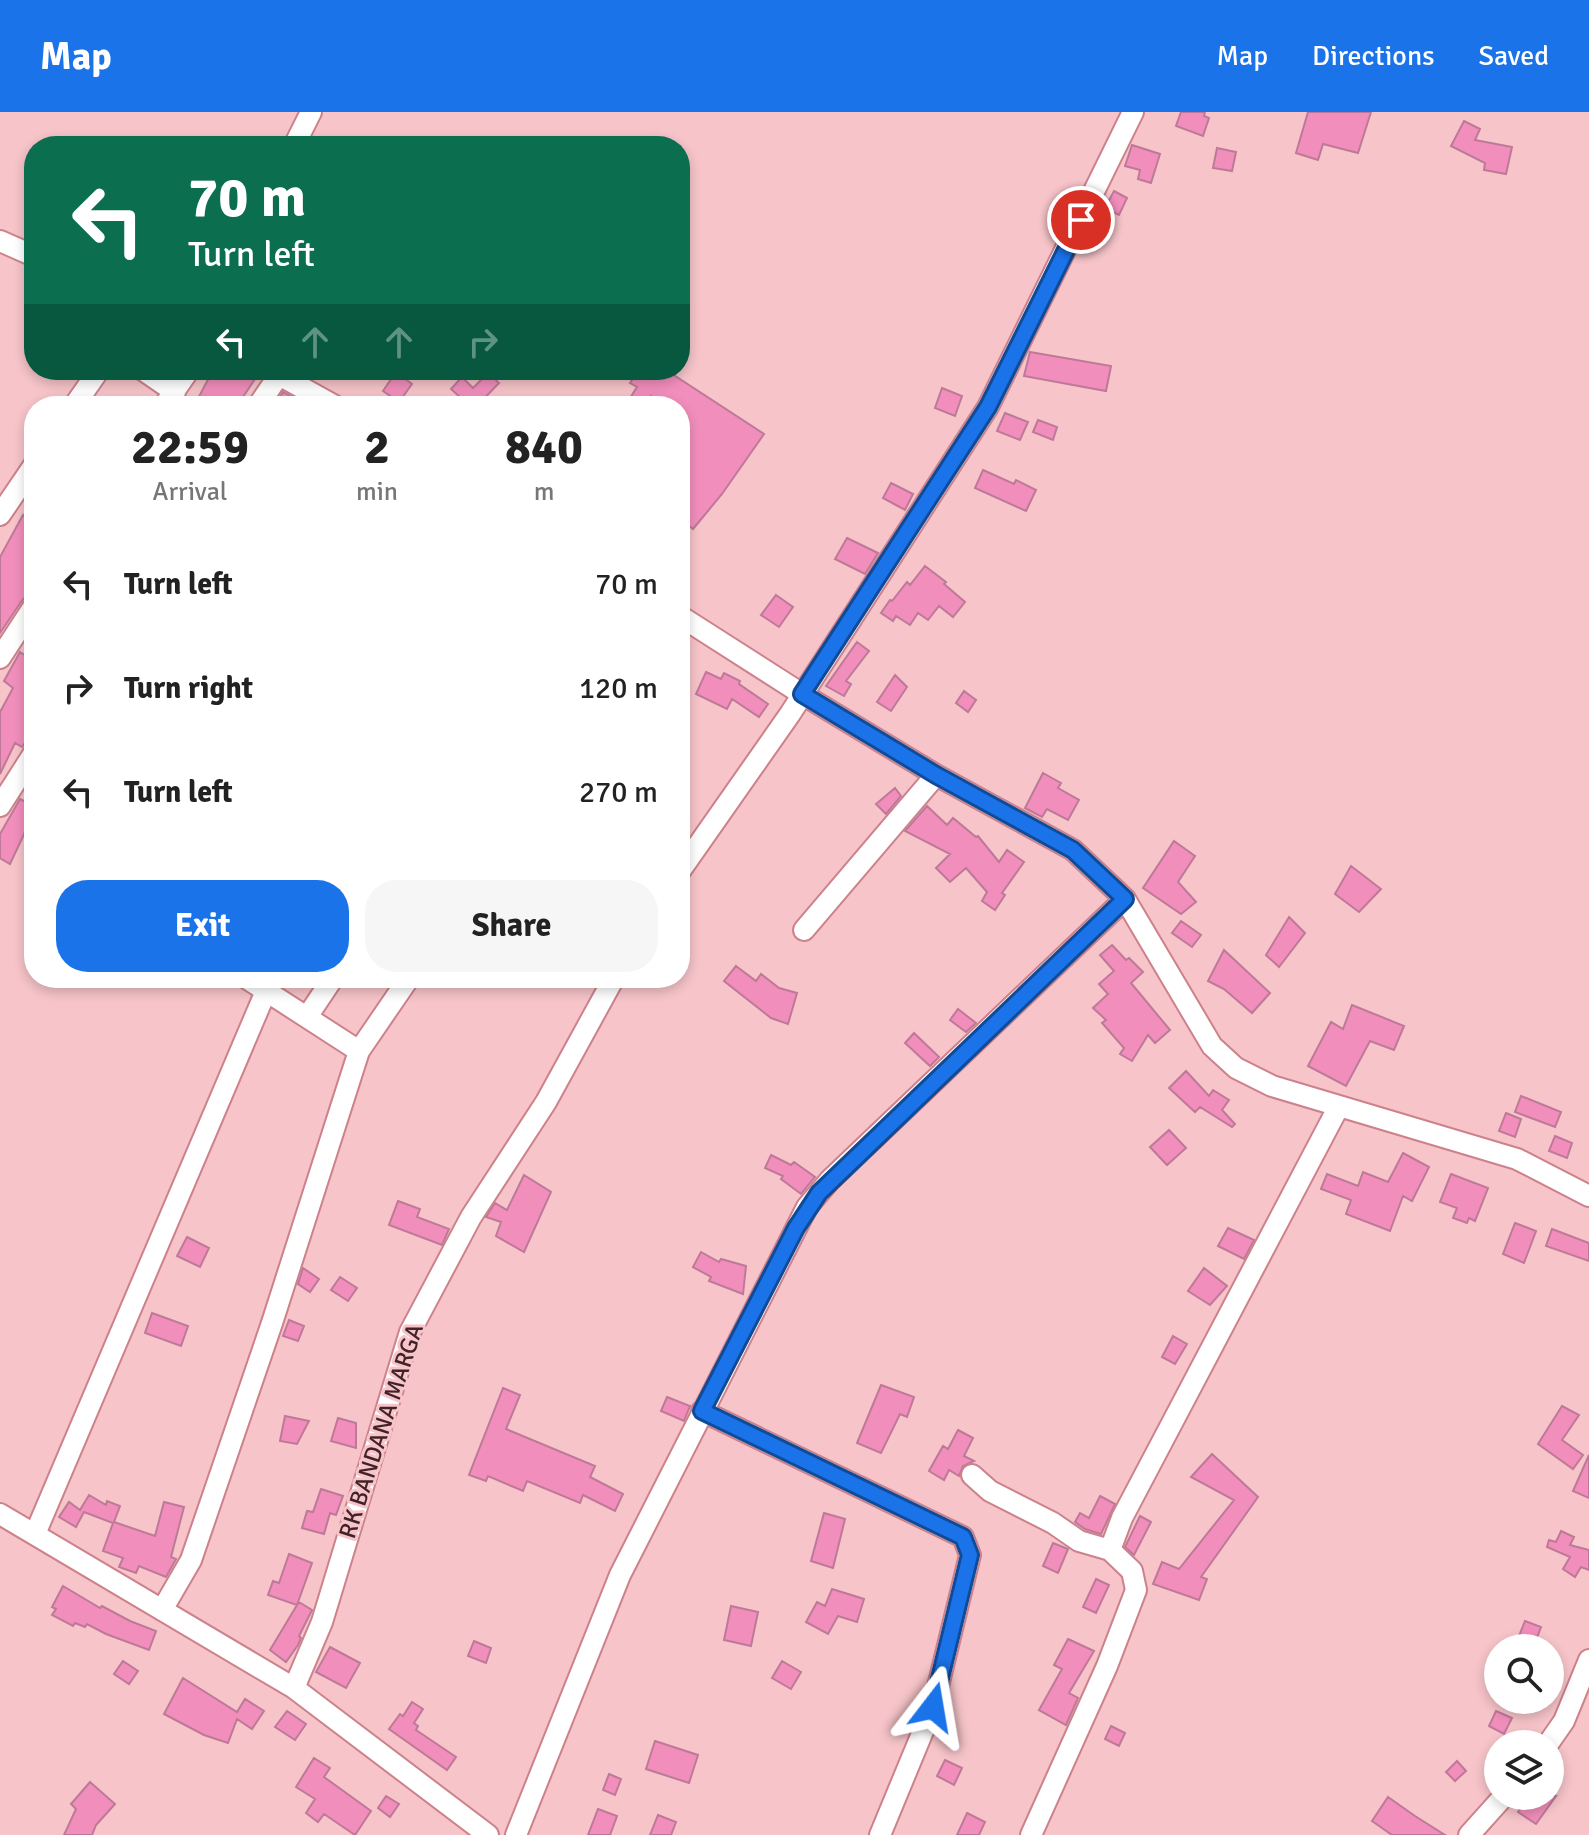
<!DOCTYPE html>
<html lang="en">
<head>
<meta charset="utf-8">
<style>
	:root { --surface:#fff; --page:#f6f6f6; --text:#222; --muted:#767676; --accent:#1a73e8 }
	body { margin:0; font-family:Signika,sans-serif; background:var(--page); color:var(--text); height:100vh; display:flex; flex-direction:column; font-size:30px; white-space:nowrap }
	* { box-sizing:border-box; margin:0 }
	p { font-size:26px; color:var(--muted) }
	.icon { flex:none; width:44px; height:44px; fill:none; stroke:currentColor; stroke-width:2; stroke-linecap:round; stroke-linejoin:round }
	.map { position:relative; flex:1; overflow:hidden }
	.side { position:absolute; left:24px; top:284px; width:666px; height:592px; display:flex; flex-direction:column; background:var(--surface); border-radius:32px; box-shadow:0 4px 12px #0003 }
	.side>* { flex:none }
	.hud { position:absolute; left:24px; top:24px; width:666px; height:244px; border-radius:32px; box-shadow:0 4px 12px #0003; background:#0b6e4f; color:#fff; overflow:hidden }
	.tools { position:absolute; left:1484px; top:1522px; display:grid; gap:16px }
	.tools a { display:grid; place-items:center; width:80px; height:80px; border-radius:50%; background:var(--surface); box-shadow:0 4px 12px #0003; font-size:40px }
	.pin { position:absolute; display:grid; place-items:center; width:68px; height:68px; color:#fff; margin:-34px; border:4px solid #fff; border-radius:50%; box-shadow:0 2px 8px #0007 }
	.me { position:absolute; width:88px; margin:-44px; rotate:14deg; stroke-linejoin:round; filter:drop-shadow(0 0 6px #0008) }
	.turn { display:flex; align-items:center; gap:28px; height:168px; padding:0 32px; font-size:36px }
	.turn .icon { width:104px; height:104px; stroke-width:2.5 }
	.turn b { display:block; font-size:56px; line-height:68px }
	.lanes { display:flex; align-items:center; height:76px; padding:0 32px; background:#0003; justify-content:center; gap:40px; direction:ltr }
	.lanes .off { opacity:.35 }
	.eta { display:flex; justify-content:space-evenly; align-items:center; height:136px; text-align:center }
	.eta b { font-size:48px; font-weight:800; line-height:56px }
	.action { display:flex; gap:16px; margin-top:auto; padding:16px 32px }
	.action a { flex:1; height:92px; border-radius:32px; background:var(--accent); color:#fff; font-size:32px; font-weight:800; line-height:92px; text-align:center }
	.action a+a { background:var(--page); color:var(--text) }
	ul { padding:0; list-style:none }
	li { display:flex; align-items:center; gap:24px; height:104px; padding:0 32px }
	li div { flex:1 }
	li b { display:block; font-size:30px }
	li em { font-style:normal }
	header { display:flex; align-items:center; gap:48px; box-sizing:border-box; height:112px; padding:0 40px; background:var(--accent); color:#fff }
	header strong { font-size:38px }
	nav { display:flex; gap:44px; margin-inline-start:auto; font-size:28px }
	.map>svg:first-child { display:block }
	.building { fill:#f28ebc; stroke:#bf7998; stroke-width:2 }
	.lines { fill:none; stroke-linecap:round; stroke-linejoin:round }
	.street-casing { stroke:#cd818b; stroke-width:24 }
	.street { stroke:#fff; stroke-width:20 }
	.route-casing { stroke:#114b97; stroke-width:20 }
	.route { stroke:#1a73e8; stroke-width:14 }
	.labels { text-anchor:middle; stroke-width:6; stroke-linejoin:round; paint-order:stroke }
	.street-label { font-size:24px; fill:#412327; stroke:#f6c4c9 }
</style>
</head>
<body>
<header>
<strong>Map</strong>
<nav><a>Map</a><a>Directions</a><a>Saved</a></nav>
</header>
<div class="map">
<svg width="1589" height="1723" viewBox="0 0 1589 1723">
	<rect width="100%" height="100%" fill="#f6c4c9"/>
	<path class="building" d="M 1181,0 L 1205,0 L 1204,4 L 1209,6 L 1203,24 L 1176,14 Z
		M 1308,0 L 1371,0 L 1358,41 L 1323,32 L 1318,48 L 1296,41 Z
		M 1464,9 L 1480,17 L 1475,28 L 1512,35 L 1506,62 L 1484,58 L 1485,51 L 1451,34 Z
		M 1132,33 L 1160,42 L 1151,71 L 1138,67 L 1140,58 L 1125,54 Z
		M 1217,36 L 1236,40 L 1232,59 L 1213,56 Z
		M 1114,79 L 1127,86 L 1119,103 L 1105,96 Z
		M 1030,240 L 1111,254 L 1106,279 L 1024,264 Z
		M 213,258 L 245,258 L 257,264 L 237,294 L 194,294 Z
		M 639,258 L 666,258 L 764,322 L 722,382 L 693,417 L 680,407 L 680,294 L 666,294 L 651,284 L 645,294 L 625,294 L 637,275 L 630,271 Z
		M 396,260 L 412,272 L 399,290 L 383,279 Z
		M 488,261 L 499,271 L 477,294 L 456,294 L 462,287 L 451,277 L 462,265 L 473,276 Z
		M 942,276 L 962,284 L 955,304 L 935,296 Z
		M 283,280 L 308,294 L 285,294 L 277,290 Z
		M 1005,301 L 1028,310 L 1020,328 L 997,319 Z
		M 1038,308 L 1057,315 L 1053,328 L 1033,320 Z
		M 983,358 L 1014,372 L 1016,368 L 1036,378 L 1026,399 L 975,376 Z
		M 891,371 L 913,382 L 905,398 L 883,386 Z
		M 34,389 L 34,481 L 23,487 L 0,521 L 0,445 L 23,403 L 25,405 Z
		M 847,426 L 878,441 L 865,462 L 835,447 Z
		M 925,454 L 946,470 L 944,472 L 965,490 L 953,505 L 939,494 L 928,508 L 918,501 L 910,513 L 896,504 L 893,509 L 881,501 L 890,488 L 892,489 L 907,470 L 910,473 Z
		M 776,483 L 793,495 L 779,515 L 761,503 Z
		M 857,530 L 869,539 L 846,569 L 851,572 L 844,584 L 826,574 Z
		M 20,540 L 34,549 L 34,618 L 22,635 L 15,631 L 0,662 L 0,600 L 13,576 L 4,569 Z
		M 706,560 L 721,567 L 724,561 L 740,569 L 739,572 L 768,592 L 759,605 L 732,587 L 727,597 L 696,582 Z
		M 895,563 L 907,575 L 891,599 L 877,590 Z
		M 964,579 L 976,588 L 968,600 L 956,591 Z
		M 1043,661 L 1061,671 L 1058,676 L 1079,688 L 1068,708 L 1047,697 L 1042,705 L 1025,696 Z
		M 895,676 L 901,684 L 886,702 L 876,692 Z
		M 20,687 L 34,694 L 34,701 L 10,752 L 0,746 L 0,722 Z
		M 927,694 L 947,713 L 953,706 L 976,725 L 978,724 L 999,750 L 1007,738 L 1024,750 L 1002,781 L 1005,783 L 995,798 L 982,789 L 987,780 L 966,756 L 950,770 L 936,756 L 950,742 L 905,719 Z
		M 1174,729 L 1195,744 L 1178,770 L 1196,790 L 1181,802 L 1143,776 Z
		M 1351,754 L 1381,777 L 1359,800 L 1335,782 Z
		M 1289,805 L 1305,821 L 1279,855 L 1266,843 Z
		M 1181,809 L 1201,823 L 1192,835 L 1172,821 Z
		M 1112,833 L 1126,848 L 1129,846 L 1143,860 L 1131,871 L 1170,918 L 1155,931 L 1148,923 L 1132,949 L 1120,942 L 1124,936 L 1102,911 L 1106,908 L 1093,896 L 1108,882 L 1099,872 L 1114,859 L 1100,843 Z
		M 1224,838 L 1270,881 L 1252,901 L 1224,877 L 1208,869 Z
		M 736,854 L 756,869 L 761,862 L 779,876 L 797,881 L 788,912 L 771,906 L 724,869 Z
		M 1352,893 L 1404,914 L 1394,938 L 1370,929 L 1346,974 L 1308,954 L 1331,910 L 1343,917 Z
		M 958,897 L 976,911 L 966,920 L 950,908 Z
		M 914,921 L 939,945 L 930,954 L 905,931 Z
		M 1186,959 L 1209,984 L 1213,978 L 1229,988 L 1222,998 L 1235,1012 L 1232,1015 L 1200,995 L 1195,1000 L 1169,976 Z
		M 1521,984 L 1561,1000 L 1555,1015 L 1515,1000 Z
		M 1506,1001 L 1521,1007 L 1515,1025 L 1499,1019 Z
		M 1169,1018 L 1186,1036 L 1167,1053 L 1150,1035 Z
		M 1555,1024 L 1572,1031 L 1567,1046 L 1549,1039 Z
		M 1403,1041 L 1429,1055 L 1412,1089 L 1403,1084 L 1390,1119 L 1346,1102 L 1351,1088 L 1321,1077 L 1327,1062 L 1358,1074 L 1363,1060 L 1388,1070 Z
		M 771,1043 L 791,1053 L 794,1050 L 815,1065 L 801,1082 L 781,1067 L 783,1064 L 765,1056 Z
		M 1451,1062 L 1488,1076 L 1475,1109 L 1469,1106 L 1467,1111 L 1453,1106 L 1457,1096 L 1440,1090 Z
		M 524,1063 L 551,1080 L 524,1140 L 496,1124 L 501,1110 L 486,1105 L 495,1091 L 507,1098 Z
		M 398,1089 L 420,1097 L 417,1105 L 449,1117 L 442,1133 L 389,1113 Z
		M 1515,1111 L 1536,1119 L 1524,1151 L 1503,1142 Z
		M 1228,1116 L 1254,1128 L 1244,1147 L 1218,1134 Z
		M 1552,1117 L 1589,1131 L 1589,1149 L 1546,1134 Z
		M 187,1125 L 209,1136 L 200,1155 L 177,1144 Z
		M 701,1140 L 719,1150 L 721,1147 L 746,1154 L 743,1182 L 709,1169 L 711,1165 L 693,1155 Z
		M 303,1156 L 319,1167 L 310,1180 L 298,1172 Z
		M 1204,1156 L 1227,1174 L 1210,1193 L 1188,1179 Z
		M 340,1165 L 357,1176 L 348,1189 L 331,1178 Z
		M 152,1201 L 188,1214 L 181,1234 L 145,1221 Z
		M 289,1208 L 304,1214 L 298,1229 L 283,1224 Z
		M 1173,1224 L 1187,1232 L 1175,1252 L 1162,1245 Z
		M 881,1273 L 914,1285 L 907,1305 L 900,1302 L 881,1341 L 857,1331 Z
		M 503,1276 L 520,1283 L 506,1317 L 595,1354 L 590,1365 L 623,1382 L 615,1399 L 583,1383 L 580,1391 L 527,1369 L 523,1379 L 488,1364 L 486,1369 L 469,1363 Z
		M 667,1285 L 690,1294 L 684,1309 L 661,1299 Z
		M 1562,1294 L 1579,1303 L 1562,1328 L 1583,1343 L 1573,1357 L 1538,1332 Z
		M 285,1304 L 309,1309 L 297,1332 L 280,1329 Z
		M 338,1306 L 356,1311 L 356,1336 L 331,1329 Z
		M 958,1318 L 973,1326 L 964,1344 L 974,1349 L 963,1354 L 959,1364 L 949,1358 L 944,1368 L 929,1359 L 943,1334 L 948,1337 Z
		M 1212,1342 L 1258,1385 L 1201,1465 L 1207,1467 L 1199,1488 L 1153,1472 L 1162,1450 L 1179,1457 L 1234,1388 L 1191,1365 Z
		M 1589,1343 L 1589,1386 L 1573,1379 Z
		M 321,1377 L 343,1384 L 336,1403 L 330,1401 L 324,1422 L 302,1416 L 307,1399 L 313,1400 Z
		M 89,1383 L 106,1393 L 107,1389 L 120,1394 L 114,1410 L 155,1424 L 164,1390 L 184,1395 L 171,1445 L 176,1447 L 166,1465 L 139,1454 L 136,1461 L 119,1455 L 123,1446 L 103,1439 L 113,1411 L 84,1400 L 76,1415 L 59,1405 L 69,1390 L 80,1398 Z
		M 1100,1384 L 1115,1392 L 1101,1422 L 1085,1417 L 1075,1410 L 1080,1401 L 1089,1406 Z
		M 824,1401 L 845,1407 L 833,1456 L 811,1449 Z
		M 1140,1404 L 1151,1410 L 1134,1443 L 1125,1435 Z
		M 1561,1419 L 1574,1425 L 1570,1433 L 1589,1438 L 1589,1458 L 1581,1455 L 1575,1465 L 1563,1457 L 1570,1445 L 1547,1435 L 1549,1428 L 1556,1430 Z
		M 1053,1431 L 1068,1437 L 1058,1461 L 1043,1454 Z
		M 289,1442 L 312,1451 L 297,1493 L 299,1490 L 312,1498 L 299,1524 L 301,1526 L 298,1533 L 286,1550 L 270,1538 L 297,1493 L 268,1483 L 273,1469 L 279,1471 Z
		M 1096,1467 L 1109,1473 L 1096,1501 L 1083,1495 Z
		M 63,1474 L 100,1496 L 102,1494 L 130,1509 L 156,1519 L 149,1538 L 106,1522 L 87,1512 L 85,1515 L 75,1511 L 73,1514 L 52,1503 L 56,1497 L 52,1495 Z
		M 832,1477 L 864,1487 L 857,1510 L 838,1504 L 828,1522 L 806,1510 L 817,1490 L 825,1494 Z
		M 731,1494 L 758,1500 L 751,1534 L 724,1528 Z
		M 1525,1509 L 1541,1515 L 1535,1531 L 1519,1524 Z
		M 1068,1527 L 1094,1539 L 1069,1581 L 1078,1586 L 1066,1613 L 1039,1598 L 1062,1557 L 1054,1553 Z
		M 474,1529 L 491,1536 L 486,1551 L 468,1544 Z
		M 330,1535 L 360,1551 L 346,1576 L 316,1560 Z
		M 123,1549 L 138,1559 L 129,1572 L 114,1562 Z
		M 782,1549 L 801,1560 L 791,1577 L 772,1566 Z
		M 183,1566 L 237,1600 L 245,1587 L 264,1599 L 252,1617 L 237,1607 L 228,1631 L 204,1623 L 164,1602 Z
		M 412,1590 L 423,1597 L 414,1611 L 418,1614 L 416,1618 L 456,1645 L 447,1658 L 389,1617 L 400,1602 L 403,1604 Z
		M 287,1599 L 306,1612 L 295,1628 L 275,1615 Z
		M 1496,1599 L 1512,1606 L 1504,1622 L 1489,1614 Z
		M 1111,1614 L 1125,1621 L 1119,1634 L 1105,1627 Z
		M 655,1629 L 698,1643 L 689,1671 L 646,1657 Z
		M 314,1646 L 330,1656 L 324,1665 L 371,1699 L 355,1723 L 324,1702 L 318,1710 L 306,1701 L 315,1687 L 296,1675 Z
		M 945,1648 L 962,1656 L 954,1673 L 937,1664 Z
		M 1457,1649 L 1466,1659 L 1455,1669 L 1446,1660 Z
		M 609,1662 L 621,1667 L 615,1683 L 603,1678 Z
		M 90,1670 L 115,1692 L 96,1713 L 92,1723 L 64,1723 L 76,1697 L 71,1692 Z
		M 386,1684 L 399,1692 L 390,1705 L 378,1696 Z
		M 1528,1684 L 1556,1684 L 1536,1712 L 1518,1700 Z
		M 1388,1685 L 1415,1704 L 1445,1723 L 1392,1723 L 1372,1709 Z
		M 598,1697 L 617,1704 L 610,1723 L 588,1723 Z
		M 967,1701 L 985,1710 L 979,1723 L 957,1723 Z
		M 658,1703 L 676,1710 L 671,1723 L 650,1723 Z"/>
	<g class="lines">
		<defs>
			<path id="street" d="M 294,34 L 311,0
				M 0,129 L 34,144
				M 143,258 L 175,280
				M 270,258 L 335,294
				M 74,294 L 99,258
				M 164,294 L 189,258
				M 258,294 L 279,263
				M 0,403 L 34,353
				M 680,504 L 802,582 L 936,663 L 1073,738 L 1125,787 L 1212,934 L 1236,956 L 1272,974 L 1517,1047 L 1589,1084
				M 0,546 L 34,494
				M 0,694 L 34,641
				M 680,759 L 790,602 L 988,295 L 1133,0
				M 804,818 L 936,663
				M 307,905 L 333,866
				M 359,939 L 409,866
				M 702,1299 L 963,1425 L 970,1443 L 933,1595 L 880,1723
				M 972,1363 L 990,1379 L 1053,1411 L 1079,1429 L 1110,1438
				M 0,1402 L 294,1576 L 488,1723
				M 35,1422 L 266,879
				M 162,1498 L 191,1448 L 272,1211 L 359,939 L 246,866
				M 294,1576 L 322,1510 L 410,1220 L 471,1105 L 546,990 L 614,866
				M 1548,1632 L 1564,1609 L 1589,1548
				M 516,1723 L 620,1463 L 807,1095 L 830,1068 L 1125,787
				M 1031,1723 L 1107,1554 L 1136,1478 L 1132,1459 L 1110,1438 L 1122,1406 L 1339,994
				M 1469,1723 L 1504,1684"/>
		</defs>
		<use href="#street" class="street-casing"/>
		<use href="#street" class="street"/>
	</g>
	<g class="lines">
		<defs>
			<path id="route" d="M 933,1595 L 970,1443 L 963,1425 L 702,1299 L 796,1116 L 819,1081 L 1125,787 L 1073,738 L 936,663 L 802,582 L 988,295 L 1081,108"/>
		</defs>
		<use href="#route" class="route-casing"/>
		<use href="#route" class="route"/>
	</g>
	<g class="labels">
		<g class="street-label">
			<text transform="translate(381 1319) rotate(-72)" y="8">RK BANDANA MARGA</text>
		</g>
	</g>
</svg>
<div class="tools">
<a><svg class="icon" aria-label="search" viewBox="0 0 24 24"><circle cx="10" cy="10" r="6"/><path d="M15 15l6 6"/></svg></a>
<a><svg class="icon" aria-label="layers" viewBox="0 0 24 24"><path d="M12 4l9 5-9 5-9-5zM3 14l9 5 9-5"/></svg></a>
</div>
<div class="pin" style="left:1081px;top:108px;background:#d93025"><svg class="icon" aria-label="arrive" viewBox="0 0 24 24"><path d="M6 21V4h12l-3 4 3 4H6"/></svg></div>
<svg class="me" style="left:933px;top:1595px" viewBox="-20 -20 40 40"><path d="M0-17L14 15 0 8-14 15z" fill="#1a73e8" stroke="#fff" stroke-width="4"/></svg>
<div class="hud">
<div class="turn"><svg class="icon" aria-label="left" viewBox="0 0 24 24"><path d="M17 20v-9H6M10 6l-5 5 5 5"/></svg><div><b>70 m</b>Turn left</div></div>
<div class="lanes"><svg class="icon" aria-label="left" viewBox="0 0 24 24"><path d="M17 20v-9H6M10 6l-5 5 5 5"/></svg><svg class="icon off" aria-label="ahead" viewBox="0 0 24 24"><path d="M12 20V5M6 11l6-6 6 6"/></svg><svg class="icon off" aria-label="ahead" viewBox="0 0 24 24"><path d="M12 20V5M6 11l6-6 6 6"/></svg><svg class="icon off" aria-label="right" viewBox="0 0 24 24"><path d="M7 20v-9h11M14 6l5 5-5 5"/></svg></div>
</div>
<section class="side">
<div class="eta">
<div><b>22:59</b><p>Arrival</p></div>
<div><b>2</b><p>min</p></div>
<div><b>840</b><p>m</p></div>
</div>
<ul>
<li><svg class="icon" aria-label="left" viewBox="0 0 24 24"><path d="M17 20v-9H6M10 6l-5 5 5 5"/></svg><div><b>Turn left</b></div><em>70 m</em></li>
<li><svg class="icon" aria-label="right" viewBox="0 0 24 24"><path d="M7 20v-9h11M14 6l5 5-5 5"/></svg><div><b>Turn right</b></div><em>120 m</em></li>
<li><svg class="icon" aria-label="left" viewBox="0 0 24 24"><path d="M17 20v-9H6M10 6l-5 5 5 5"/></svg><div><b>Turn left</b></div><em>270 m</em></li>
</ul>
<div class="action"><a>Exit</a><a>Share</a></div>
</section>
</div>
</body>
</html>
